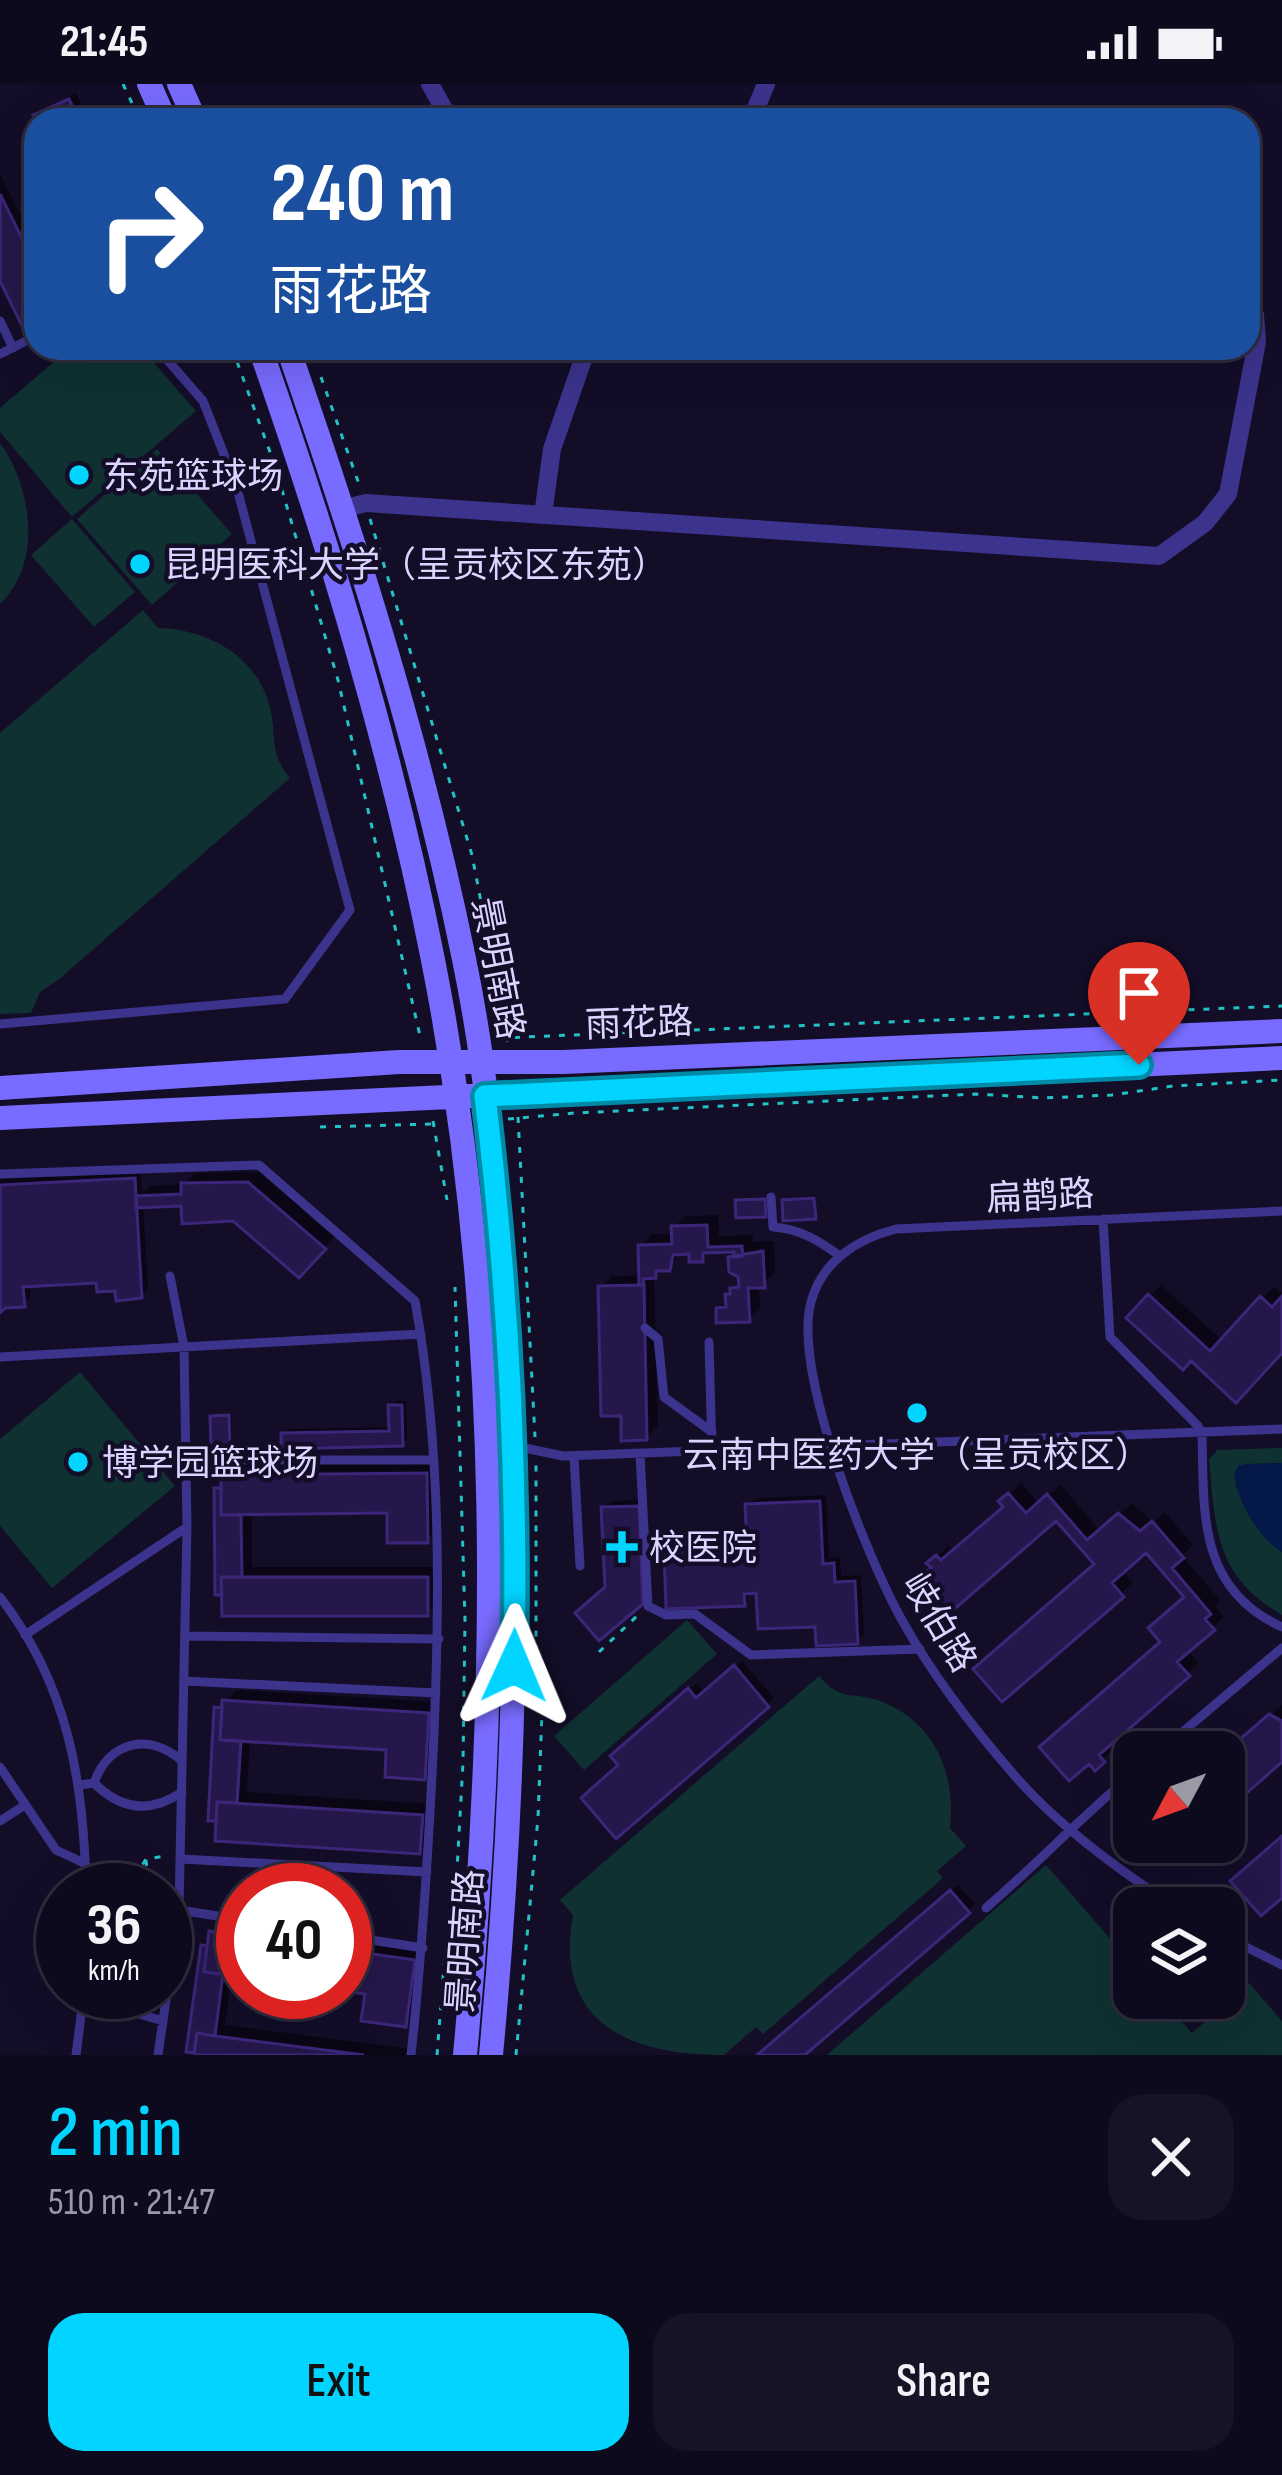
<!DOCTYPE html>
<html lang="en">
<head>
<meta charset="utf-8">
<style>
	:root { --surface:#0e0a1e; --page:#171327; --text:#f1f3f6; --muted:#9b9aa4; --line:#2e2b3c; --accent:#00d4ff }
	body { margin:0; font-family:"Sofia Sans Condensed","Noto Sans SC",sans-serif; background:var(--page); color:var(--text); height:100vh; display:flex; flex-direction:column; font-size:45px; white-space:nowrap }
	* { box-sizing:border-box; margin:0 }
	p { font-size:39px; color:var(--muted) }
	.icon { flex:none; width:66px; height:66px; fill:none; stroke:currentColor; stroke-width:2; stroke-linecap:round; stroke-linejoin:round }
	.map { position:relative; height:1971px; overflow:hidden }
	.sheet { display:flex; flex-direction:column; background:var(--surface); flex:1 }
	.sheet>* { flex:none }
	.top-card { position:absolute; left:24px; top:24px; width:1236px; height:252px; border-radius:36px; box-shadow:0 12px 48px #0002,0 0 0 3px var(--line); background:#1a4fa0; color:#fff; overflow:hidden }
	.needle { width:78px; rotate:229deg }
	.buttons { position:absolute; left:1113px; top:1647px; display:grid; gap:24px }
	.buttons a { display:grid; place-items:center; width:132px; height:132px; border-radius:24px; background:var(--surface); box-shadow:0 12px 48px #0002,0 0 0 3px var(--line); font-size:60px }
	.speed { position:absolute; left:36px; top:1779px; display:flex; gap:24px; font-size:60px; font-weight:700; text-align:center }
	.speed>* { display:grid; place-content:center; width:156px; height:156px; border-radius:50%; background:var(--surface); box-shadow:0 12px 48px #0002,0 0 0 3px var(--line); line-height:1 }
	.speed small { font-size:30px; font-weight:400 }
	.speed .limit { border:18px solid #d22; background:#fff; color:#111 }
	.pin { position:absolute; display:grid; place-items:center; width:102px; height:102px; color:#fff; margin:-123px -51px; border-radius:50% 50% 50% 0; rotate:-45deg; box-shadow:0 0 12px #0007 }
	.pin .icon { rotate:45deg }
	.me { position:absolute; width:132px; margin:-66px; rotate:1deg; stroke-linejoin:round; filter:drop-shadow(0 0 9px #0008) }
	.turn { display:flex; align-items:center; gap:42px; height:252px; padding:0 48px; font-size:54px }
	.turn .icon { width:156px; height:156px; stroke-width:2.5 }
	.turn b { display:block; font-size:84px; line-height:102px }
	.round { display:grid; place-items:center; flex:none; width:126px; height:126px; border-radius:36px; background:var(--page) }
	.overview { display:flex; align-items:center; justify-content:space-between; height:204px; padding:0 48px }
	h1 { font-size:72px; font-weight:600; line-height:90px; color:var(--accent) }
	.primary-button { display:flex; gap:24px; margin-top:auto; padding:24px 48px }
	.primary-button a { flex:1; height:138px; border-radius:36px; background:var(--accent); color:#111; font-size:48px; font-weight:600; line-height:138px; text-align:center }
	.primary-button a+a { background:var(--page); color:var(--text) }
	.status { display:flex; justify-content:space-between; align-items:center; height:84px; padding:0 60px; background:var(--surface); direction:ltr }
	.status svg { height:33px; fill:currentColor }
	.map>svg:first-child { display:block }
	.green { fill:#0f3132 }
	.water { fill:#051949 }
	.shadow { fill:#0007 }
	.building { fill:#25174b; stroke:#3c2679; stroke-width:3 }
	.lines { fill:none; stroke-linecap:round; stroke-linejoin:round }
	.path { stroke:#22c3c4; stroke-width:3; stroke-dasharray:6 9; stroke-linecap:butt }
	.lane { stroke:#3c338c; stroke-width:9 }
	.street { stroke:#3c338c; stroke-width:18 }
	.secondary { stroke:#786bff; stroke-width:24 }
	.route-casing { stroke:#008aa6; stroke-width:30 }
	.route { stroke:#00d4ff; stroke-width:21 }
	.poi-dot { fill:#00d4ff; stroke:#130d28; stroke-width:4.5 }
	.labels { text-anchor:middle; stroke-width:9; stroke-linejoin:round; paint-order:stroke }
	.poi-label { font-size:36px; fill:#dbd4ff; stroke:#130d28; text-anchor:start }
	.street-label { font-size:36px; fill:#dbd4ff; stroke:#130d28 }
</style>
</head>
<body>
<div class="status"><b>21:45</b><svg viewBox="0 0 49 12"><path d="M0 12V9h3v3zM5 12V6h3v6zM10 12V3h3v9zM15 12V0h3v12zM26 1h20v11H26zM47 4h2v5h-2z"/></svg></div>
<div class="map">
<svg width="1282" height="1971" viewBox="0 0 1282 1971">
	<rect width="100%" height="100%" fill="#130d28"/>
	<path class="green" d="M 70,264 L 141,264 L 196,327 L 72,433 L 0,348 L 0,324 Z
		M 0,359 C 32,402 43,480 0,520 Z
		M 157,365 L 232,450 L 152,521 L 77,435 Z
		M 72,435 L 135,508 L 94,543 L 31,471 Z
		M 143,526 L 158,544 C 207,545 258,572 270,624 C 277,654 269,669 290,694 L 58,896 L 40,908 L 31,929 L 0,930 L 0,649 Z
		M 80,1288 L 175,1402 L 52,1504 L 0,1442 L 0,1355 Z
		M 1282,1364 L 1282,1379 L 1246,1380 L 1235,1401 L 1267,1455 L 1282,1468 L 1282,1531 C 1216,1493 1215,1445 1209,1376 L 1217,1366 Z
		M 687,1536 L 717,1570 L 584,1686 L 554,1652 Z
		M 819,1592 C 844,1621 854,1605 885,1619 C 936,1641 956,1691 950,1744 L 966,1762 L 937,1787 L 943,1794 L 763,1950 L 756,1943 L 724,1971 C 633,1971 553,1942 573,1831 L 560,1816 Z
		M 1046,1781 L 1134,1882 L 1134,1914 L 1161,1914 L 1192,1949 L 1249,1899 L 1282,1937 L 1282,1971 L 827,1971 Z"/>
	<path class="water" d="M 1282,1379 L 1282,1468 C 1258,1454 1237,1417 1234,1390 L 1239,1381 Z"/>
	<path class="shadow" d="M 76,9 L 89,36 L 39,36 L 37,32 L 44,25 Z
		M 0,90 L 36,162 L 36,236 L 0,190 Z
		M 141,1088 L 142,1110 L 150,1102 L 184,1100 L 195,1089 L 261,1088 L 335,1152 L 298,1190 L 234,1134 L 184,1119 L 143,1121 L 148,1204 L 141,1211 L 99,1196 L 30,1199 L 31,1213 L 23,1220 L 0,1224 L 0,1095 Z
		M 816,1112 L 814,1132 L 785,1117 L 788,1114 Z
		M 718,1131 L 719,1152 L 753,1151 L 753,1158 L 774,1157 L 775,1189 L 759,1201 L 760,1223 L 748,1235 L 719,1225 L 741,1196 L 731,1174 L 740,1165 L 711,1166 L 702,1175 L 691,1167 L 681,1168 L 668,1184 L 654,1192 L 658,1342 L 646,1353 L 624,1329 L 601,1203 L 612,1192 L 642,1191 L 641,1162 L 652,1150 L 675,1150 L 674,1143 L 686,1132 Z
		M 1161,1201 L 1223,1257 L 1274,1203 L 1282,1210 L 1282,1269 L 1191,1274 L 1130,1234 Z
		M 396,1317 L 406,1317 L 407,1354 L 402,1359 L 284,1350 L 289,1345 L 391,1343 L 391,1323 Z
		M 231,1329 L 232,1358 L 229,1361 L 213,1333 Z
		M 437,1378 L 438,1444 L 427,1456 L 390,1426 L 252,1428 L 252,1483 L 438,1483 L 438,1517 L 427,1529 L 225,1529 L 217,1405 L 235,1381 Z
		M 1021,1399 L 1039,1420 L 1061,1401 L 1100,1447 L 1132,1419 L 1153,1438 L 1165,1428 L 1193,1461 L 1182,1472 L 1220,1516 L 1215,1522 L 1224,1533 L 1187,1566 L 1199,1579 L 1109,1658 L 1114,1664 L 1103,1676 L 1089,1676 L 1187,1512 L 1146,1465 L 1122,1486 L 1133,1499 L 1002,1614 L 1098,1480 L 1057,1433 L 934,1483 L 930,1479 L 949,1461 L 954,1467 L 1006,1422 L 1002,1418 Z
		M 826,1411 L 829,1474 L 840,1473 L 841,1492 L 861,1491 L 864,1550 L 856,1557 L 759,1506 L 751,1507 L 744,1519 L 667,1468 L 674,1460 L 750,1457 L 748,1421 L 756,1414 Z
		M 645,1416 L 649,1510 L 641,1518 L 608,1503 L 604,1424 L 611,1417 Z
		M 742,1577 L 774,1614 L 617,1751 L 621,1665 L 697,1599 L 705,1609 Z
		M 237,1606 L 439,1618 L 435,1681 L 424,1693 L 389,1663 L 250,1655 L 247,1708 L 433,1720 L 431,1756 L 419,1767 L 211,1734 L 217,1625 Z
		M 1282,1621 L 1282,1674 L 1224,1725 L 1224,1671 Z
		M 958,1801 L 975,1820 L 968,1827 L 800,1971 L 761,1971 Z
		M 223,1837 L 243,1840 L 243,1890 L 232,1889 L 225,1941 L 412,1965 L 411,1971 L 197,1971 L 197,1967 L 190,1965 L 204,1863 Z
		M 345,1854 L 425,1865 L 417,1928 L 405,1940 L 368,1908 L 345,1904 Z"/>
	<path class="building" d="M 69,15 L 79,36 L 36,37 L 33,31 Z
		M 0,110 L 36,182 L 36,240 L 24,246 L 0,197 Z
		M 135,1094 L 142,1214 L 116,1217 L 115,1207 L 97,1208 L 96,1199 L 23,1203 L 25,1223 L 5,1224 L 0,1229 L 0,1101 Z
		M 248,1098 L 326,1165 L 299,1194 L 233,1137 L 182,1140 L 181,1122 L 136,1124 L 136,1112 L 181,1110 L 181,1099 Z
		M 814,1114 L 816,1135 L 783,1137 L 782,1116 Z
		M 765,1115 L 766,1133 L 736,1134 L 735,1116 Z
		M 707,1141 L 708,1163 L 742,1162 L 743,1172 L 734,1173 L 734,1168 L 703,1169 L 703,1178 L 689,1178 L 689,1170 L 673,1171 L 670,1187 L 656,1187 L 656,1194 L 643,1195 L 644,1201 L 639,1201 L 638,1161 L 672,1160 L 671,1142 Z
		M 763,1167 L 765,1204 L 748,1204 L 750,1238 L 716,1239 L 716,1224 L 726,1223 L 725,1210 L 730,1210 L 730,1204 L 739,1203 L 738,1193 L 729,1188 L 728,1173 Z
		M 644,1201 L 647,1356 L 621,1357 L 621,1332 L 601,1332 L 598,1202 Z
		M 1148,1210 L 1210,1267 L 1260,1212 L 1272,1223 L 1282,1212 L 1282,1269 L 1236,1319 L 1191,1277 L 1183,1286 L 1126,1234 Z
		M 388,1321 L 402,1321 L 403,1362 L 281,1365 L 281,1349 L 389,1347 Z
		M 229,1331 L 230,1364 L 211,1365 L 210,1332 Z
		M 427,1389 L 428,1459 L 387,1459 L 387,1429 L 221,1431 L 221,1391 Z
		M 214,1404 L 221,1404 L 221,1431 L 241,1431 L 242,1493 L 221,1493 L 222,1511 L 215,1511 Z
		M 1008,1409 L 1026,1429 L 1047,1410 L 1087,1456 L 1118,1429 L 1140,1447 L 1152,1437 L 1184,1474 L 1172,1484 L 1211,1530 L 1205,1535 L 1215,1546 L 1177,1578 L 1190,1592 L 1099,1671 L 1105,1678 L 1095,1687 L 1089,1680 L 1069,1697 L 1039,1663 L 1160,1558 L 1148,1544 L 1184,1513 L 1146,1469 L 1112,1499 L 1124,1513 L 1002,1618 L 973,1585 L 1094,1480 L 1056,1437 L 950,1529 L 919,1494 L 931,1484 L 926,1479 L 936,1471 L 941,1476 L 1003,1423 L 998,1417 Z
		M 820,1417 L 823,1480 L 834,1479 L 835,1498 L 855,1497 L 858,1560 L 816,1562 L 815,1543 L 758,1545 L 756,1509 L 744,1510 L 745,1522 L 666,1525 L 664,1467 L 747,1463 L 745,1420 Z
		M 639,1422 L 643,1520 L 599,1557 L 575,1529 L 605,1503 L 601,1423 Z
		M 221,1493 L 428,1493 L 428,1532 L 222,1532 Z
		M 734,1581 L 769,1623 L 616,1755 L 581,1714 L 618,1681 L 610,1672 L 688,1604 L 696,1614 Z
		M 222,1616 L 429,1629 L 425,1696 L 385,1693 L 386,1666 L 220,1656 Z
		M 214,1623 L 222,1624 L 220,1656 L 241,1657 L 237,1719 L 217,1718 L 216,1737 L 208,1737 Z
		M 1269,1630 L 1282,1637 L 1282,1678 L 1224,1729 L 1224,1669 Z
		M 217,1718 L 423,1731 L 420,1770 L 215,1757 Z
		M 1282,1752 L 1282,1814 L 1261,1832 L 1230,1797 Z
		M 1147,1758 L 1190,1758 L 1165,1779 Z
		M 950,1806 L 970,1829 L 805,1971 L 757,1971 Z
		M 209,1847 L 243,1852 L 243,1893 L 204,1888 Z
		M 201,1861 L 207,1862 L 204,1888 L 223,1890 L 215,1952 L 197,1949 L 194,1969 L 186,1968 Z
		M 345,1866 L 415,1876 L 406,1943 L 361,1937 L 365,1910 L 345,1907 Z
		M 197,1949 L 215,1952 L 364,1971 L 194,1971 Z"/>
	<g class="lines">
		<path class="path" d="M 123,0 L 140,36
			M 232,264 L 274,379 L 338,596 L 421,956
			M 321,293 L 360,403
			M 370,435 L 472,771 L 508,958
			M 499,954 L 1282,922
			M 518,1033 L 535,1353
			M 508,1035 L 575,1029 L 976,1010 L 1043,1014 L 1112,1011 L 1173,1002 L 1282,996
			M 433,1037 L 447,1116
			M 320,1043 L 432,1040
			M 599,1568 L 637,1532
			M 146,1776 L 149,1806
			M 127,1806 L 146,1775 L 166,1772
			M 437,1971 L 444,1881 L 454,1839 L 463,1679 L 465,1536 L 455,1203
			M 516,1971 L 538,1734 L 542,1628 L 536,1587 L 536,1381"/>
		<path class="lane" d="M 0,237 L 13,264
			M 0,270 L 36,252
			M 0,940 L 285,915 L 350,826 L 236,401 L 203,317 L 157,264
			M 0,1090 L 259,1081 L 415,1217 C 442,1366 440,1521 433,1671 C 428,1772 422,1871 411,1971
			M 771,1113 L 773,1143 C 800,1145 818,1156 840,1172
			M 1103,1135 L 1110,1253 L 1198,1342 L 1202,1349 C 1204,1427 1197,1505 1282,1543
			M 645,1244 L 658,1255 L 664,1313 L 712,1348
			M 709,1258 L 712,1368
			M 0,1273 L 421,1250
			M 515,1362 L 563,1372 L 1282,1345
			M 640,1370 L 648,1522 L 666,1531 L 695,1530 L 751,1571 L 920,1565
			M 574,1372 L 580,1482
			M 186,1376 L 434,1376
			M 0,1513 C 68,1601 84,1697 86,1806
			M 25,1551 L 187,1443
			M 185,1552 L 439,1555
			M 184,1597 L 436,1609
			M 1159,1668 L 1282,1564
			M 0,1683 L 56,1766 L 86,1780
			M 94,1699 C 121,1726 150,1730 182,1708
			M 80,1701 L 94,1699 C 109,1657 149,1648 182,1677
			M 0,1737 L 25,1721
			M 181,1775 L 427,1788
			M 986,1824 C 1037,1780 1082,1732 1134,1689
			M 1177,1824 C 1120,1787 1059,1743 1015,1692 C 974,1645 933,1592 903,1538 C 867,1474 792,1287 811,1218 C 822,1177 857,1155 896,1145 L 1282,1127
			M 179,1826 L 243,1836
			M 345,1852 L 423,1864
			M 1224,1852 L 1282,1881
			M 83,1922 L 112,1922 L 163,1937
			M 76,1971 L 84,1908
			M 158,1971 L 179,1826 L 187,1443 L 184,1263 L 170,1192"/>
		<path class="street" d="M 430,0 L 450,36
			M 751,36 L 766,0
			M 342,425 L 366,419 L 1159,472 L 1205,439 L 1228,410 L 1257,258 L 1255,231 L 1248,221
			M 543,431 L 552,365 L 587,264"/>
		<path class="secondary" d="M 149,0 L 165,36
			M 179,0 L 195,36
			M 260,264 C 330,464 392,667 433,876 C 504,1235 499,1608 465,1971
			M 288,264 C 357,463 422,668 464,875 C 486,981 496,1091 504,1199 C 522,1457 515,1714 491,1971
			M 0,1004 L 399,978 L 564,978 L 1282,947
			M 0,1034 L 1282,974"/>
	</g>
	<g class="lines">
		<defs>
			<path id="route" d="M 514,1582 C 518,1392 508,1201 485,1012 L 1139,981"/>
		</defs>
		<use href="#route" class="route-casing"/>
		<use href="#route" class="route"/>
	</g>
	<g class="poi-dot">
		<circle cx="79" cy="391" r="12"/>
		<circle cx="140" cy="480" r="12"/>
		<circle cx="917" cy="1329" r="12"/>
		<circle cx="78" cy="1378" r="12"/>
		<path d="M616 1445h12v12h12v12h-12v12h-12v-12h-12v-12h12z"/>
	</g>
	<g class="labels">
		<g class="poi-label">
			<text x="103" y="404">东苑篮球场</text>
			<text x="164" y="493">昆明医科大学（呈贡校区东苑）</text>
			<text x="917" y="1383" text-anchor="middle">云南中医药大学（呈贡校区）</text>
			<text x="102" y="1391">博学园篮球场</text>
			<text x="649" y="1476">校医院</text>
		</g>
		<g class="street-label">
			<text transform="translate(499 884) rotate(79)" y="13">景明南路</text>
			<text transform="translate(639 938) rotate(-2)" y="13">雨花路</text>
			<text transform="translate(1040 1111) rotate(-3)" y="13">扁鹊路</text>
			<text transform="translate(940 1538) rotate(59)" y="13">岐伯路</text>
			<text transform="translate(464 1857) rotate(-86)" y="13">景明南路</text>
		</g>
	</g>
</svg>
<div class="buttons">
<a><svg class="needle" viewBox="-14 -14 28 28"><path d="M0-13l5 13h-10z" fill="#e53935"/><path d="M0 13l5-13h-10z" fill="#9b9aa4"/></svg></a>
<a><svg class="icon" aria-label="layers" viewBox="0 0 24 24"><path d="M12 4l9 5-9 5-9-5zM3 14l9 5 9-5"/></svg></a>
</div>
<div class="speed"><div>36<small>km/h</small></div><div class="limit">40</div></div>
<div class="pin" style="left:1139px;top:981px;background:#d93025"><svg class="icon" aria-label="arrive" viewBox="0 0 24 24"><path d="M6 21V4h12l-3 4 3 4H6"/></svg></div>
<svg class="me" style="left:514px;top:1582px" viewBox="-20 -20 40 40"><path d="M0-17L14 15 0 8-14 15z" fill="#00d4ff" stroke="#fff" stroke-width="4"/></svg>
<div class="top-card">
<div class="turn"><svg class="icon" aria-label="right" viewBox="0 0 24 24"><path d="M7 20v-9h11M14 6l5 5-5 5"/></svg><div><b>240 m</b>雨花路</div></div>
</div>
</div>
<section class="sheet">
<div class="overview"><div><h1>2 min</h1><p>510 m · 21:47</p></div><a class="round"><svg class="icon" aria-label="close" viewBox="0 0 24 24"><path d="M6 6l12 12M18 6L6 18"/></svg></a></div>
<div class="primary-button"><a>Exit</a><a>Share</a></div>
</section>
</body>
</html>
